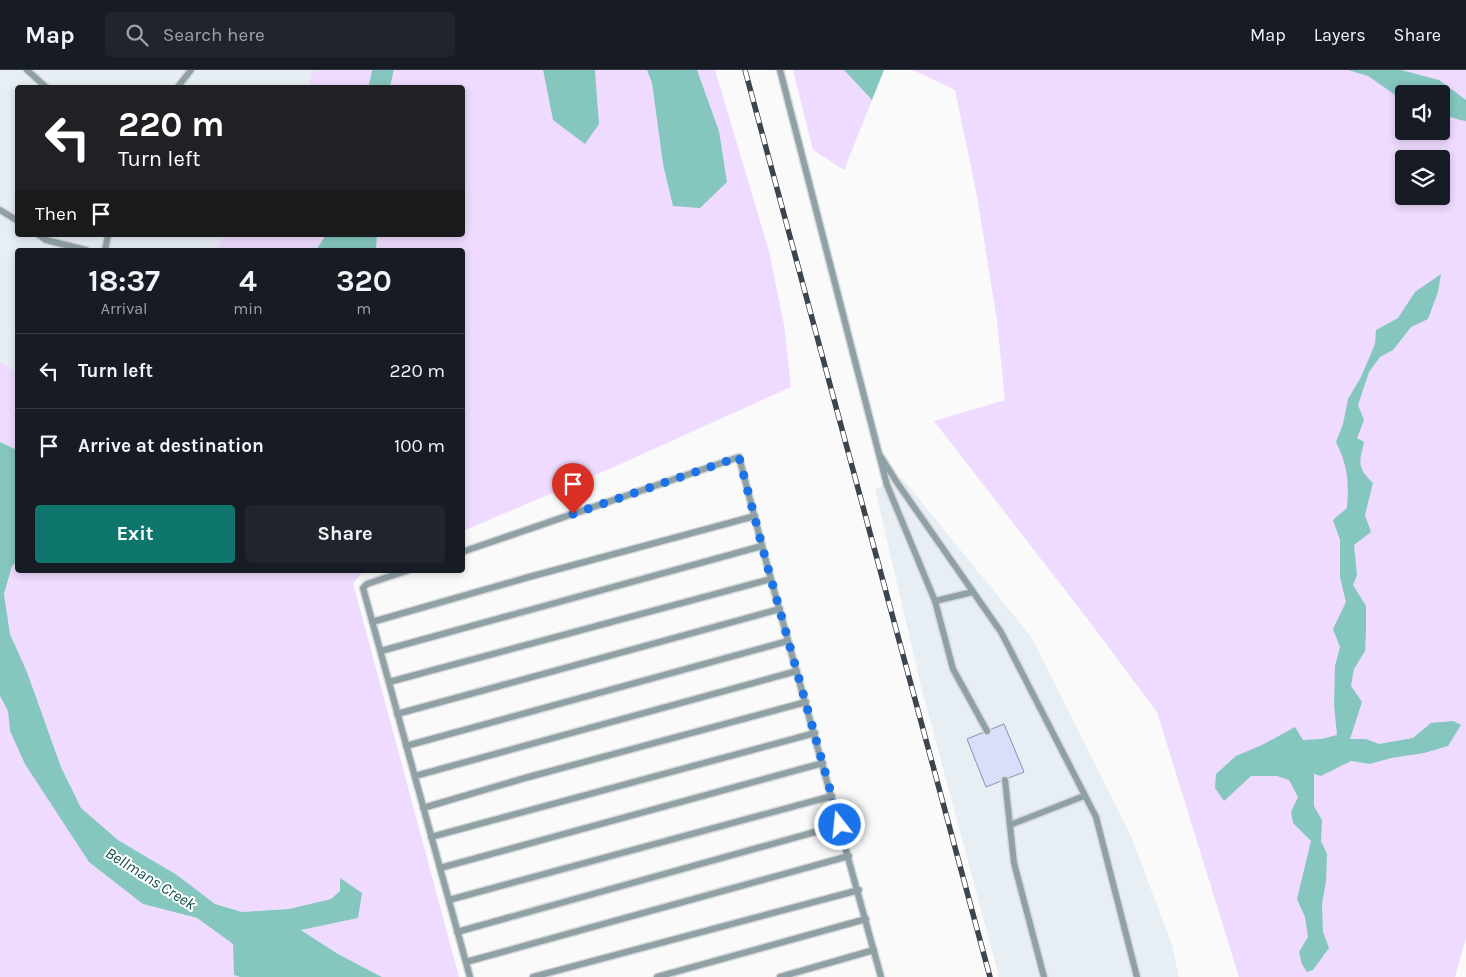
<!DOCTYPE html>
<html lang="en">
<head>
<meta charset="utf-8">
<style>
	:root { --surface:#171b24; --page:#20242c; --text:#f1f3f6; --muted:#9ea1a6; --line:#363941; --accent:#0f766e }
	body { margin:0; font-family:Karla,sans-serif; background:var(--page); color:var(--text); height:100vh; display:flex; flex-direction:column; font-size:19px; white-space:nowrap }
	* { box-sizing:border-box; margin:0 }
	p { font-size:16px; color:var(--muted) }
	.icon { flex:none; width:28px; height:28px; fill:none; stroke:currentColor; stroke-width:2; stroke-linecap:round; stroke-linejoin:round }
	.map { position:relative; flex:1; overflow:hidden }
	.details { position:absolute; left:15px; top:178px; width:450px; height:325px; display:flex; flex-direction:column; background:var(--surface); border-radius:5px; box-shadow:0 2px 8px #0003 }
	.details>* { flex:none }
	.hud { position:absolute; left:15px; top:15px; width:450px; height:152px; border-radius:5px; box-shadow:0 2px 8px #0003; background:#202124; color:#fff; overflow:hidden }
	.buttons { position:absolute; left:1395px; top:15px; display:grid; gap:10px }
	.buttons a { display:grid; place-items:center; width:55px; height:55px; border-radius:5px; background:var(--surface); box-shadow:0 2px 8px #0003; font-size:25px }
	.pin { position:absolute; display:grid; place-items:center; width:42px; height:42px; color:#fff; margin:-51px -21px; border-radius:50% 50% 50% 0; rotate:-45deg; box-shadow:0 0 5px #0007 }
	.pin .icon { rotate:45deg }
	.me { position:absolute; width:55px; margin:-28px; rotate:344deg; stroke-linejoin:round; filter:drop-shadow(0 0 4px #0008) }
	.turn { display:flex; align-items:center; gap:18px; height:105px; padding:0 20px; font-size:22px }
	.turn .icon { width:65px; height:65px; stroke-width:2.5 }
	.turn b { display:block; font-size:35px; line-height:42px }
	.then { display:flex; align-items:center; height:48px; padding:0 20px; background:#0003; gap:10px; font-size:19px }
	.eta { display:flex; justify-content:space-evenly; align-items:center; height:85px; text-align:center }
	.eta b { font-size:30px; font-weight:700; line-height:35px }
	.action { display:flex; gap:10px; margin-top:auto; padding:10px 20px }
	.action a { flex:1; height:58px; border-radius:5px; background:var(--accent); color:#fff; font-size:20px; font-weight:700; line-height:58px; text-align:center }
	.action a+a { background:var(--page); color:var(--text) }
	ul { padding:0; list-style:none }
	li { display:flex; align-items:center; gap:15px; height:75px; padding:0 20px; border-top:1px solid var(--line) }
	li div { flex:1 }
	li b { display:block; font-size:19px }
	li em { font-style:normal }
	header { display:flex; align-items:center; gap:30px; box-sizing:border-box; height:70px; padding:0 25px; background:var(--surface); border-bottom:1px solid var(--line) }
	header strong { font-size:24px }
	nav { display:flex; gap:28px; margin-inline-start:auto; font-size:18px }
	.search { width:350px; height:45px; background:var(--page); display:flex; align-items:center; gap:12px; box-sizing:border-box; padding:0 18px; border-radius:5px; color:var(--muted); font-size:19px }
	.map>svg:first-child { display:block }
	.built { fill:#e7eef4 }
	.green { fill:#eedbff; fill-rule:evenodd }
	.water { fill:#85c6bf }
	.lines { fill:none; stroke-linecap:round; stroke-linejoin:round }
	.river { stroke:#85c6bf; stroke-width:21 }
	.building { fill:#d9defb; stroke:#8b90ae }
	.service-casing { stroke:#d6d8da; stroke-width:9 }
	.service { stroke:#90a1a6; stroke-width:6 }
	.rail-casing { stroke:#3c444d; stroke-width:5.5 }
	.rail { stroke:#fff; stroke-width:4; stroke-dasharray:11; stroke-linecap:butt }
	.route { stroke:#1a73e8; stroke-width:9; stroke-dasharray:0 16.2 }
	.labels { text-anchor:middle; stroke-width:4; stroke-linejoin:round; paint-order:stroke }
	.water-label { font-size:16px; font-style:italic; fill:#154e4a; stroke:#fff }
</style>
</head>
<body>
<header>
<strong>Map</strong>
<div class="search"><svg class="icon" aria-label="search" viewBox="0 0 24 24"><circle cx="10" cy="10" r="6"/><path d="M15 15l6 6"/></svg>Search here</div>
<nav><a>Map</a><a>Layers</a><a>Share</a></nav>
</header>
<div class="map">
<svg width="1466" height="907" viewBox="0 0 1466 907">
	<rect width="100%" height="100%" fill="#fafafa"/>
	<path class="built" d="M 0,0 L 314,0 L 306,17 L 18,18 L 18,165 L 226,165 L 214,180 L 18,180 L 17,303 L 0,292 Z
		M 902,408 L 1032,568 L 1131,766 L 1172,875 L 1179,907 L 999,907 L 921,616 L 875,419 Z"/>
	<path class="green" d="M 314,0 L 543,0 L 553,50 L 599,54 L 595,0 L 647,0 L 652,13 L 663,94 L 719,61 L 697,0 L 715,0 L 769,181 L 784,255 L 791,317 L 607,400 L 463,461 L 462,180 L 376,180 L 377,165 L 462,165 L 462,18 L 306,18 Z
		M 793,0 L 844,0 L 872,30 L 844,100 L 813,80 Z
		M 913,0 L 1466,0 L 1466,868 L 1455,907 L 1239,907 L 1157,642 L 1089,551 L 934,351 L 1005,330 L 997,251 L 977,126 L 955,20 ZM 1404,24 L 1441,24 L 1441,61 L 1404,61 ZM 1404,89 L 1441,89 L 1441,126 L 1404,126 Z
		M 226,165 L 326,165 L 316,180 L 214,180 Z
		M 0,292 L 17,303 L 17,380 L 0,372 Z
		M 17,492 L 18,500 L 371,500 L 361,504 L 353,513 L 459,907 L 382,907 L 338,884 L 300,859 L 358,848 L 340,809 L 340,821 L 331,829 L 289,839 L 242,842 L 215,834 L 177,805 L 118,770 L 81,738 L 61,697 L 27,602 L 10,564 L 4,524 L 12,496 Z
		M 0,626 L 8,641 L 10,661 L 143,834 L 197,848 L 233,874 L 234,905 L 240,907 L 0,907 Z"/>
	<path class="water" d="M 543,0 L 595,0 L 599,54 L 585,74 L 553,50 Z
		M 647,0 L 697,0 L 719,61 L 727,112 L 700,138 L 673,136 L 663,94 L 652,13 Z
		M 844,0 L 884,0 L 872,30 L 845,1 Z
		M 1348,0 L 1401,0 L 1439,10 L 1466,30 L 1466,51 L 1460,50 L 1441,44 L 1441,24 L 1404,24 L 1404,31 L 1368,6 Z
		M 326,165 L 377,165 L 376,180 L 316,180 Z
		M 1441,204 L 1438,222 L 1428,249 L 1411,257 L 1393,280 L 1380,287 L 1369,302 L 1358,335 L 1364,350 L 1357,368 L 1364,372 C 1359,394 1357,397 1373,413 L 1365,445 L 1371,462 L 1354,475 L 1357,505 L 1353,515 L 1366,536 L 1366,562 L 1365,581 L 1354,599 L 1351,616 L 1362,632 L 1350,669 L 1366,669 L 1379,674 L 1413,668 L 1431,653 L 1453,651 L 1461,655 L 1448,676 L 1424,683 L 1391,688 L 1370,694 L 1351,691 L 1321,706 L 1314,704 L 1314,736 L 1322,750 L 1321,771 L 1327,784 L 1326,811 L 1322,834 L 1323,862 L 1329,878 L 1313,900 L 1307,902 L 1302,894 L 1299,882 L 1308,867 L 1305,847 L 1297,829 L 1311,771 L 1293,753 L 1291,742 L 1298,727 L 1289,710 L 1277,706 L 1251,706 L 1224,731 L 1215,718 L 1216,704 L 1236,686 L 1262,675 L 1295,657 L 1303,670 L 1321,669 L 1337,665 L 1334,635 L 1335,596 L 1340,577 L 1333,559 L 1346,532 L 1340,507 L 1340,470 L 1333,450 L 1347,438 C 1349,412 1348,396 1336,372 L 1343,354 L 1348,329 L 1361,307 L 1375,274 L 1376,260 L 1398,248 L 1415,222 Z
		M 0,372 L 17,380 L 17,492 L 12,496 L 4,524 L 10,564 L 27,602 L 61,697 L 81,738 L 118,770 L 177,805 L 215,834 L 242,842 L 289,839 L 331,829 L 340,821 L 340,808 L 362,823 L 358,848 L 301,860 L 338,884 L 382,907 L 240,907 L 234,905 L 233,874 L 197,848 L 143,834 L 89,792 L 25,694 L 10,661 L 8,641 L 0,626 Z"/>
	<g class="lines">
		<path class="river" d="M 379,18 L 383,0"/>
	</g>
	<path class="building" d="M 1004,654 L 1024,702 L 986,717 L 967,669 Z"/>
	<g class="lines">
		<defs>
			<path id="service" d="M 27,0 L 47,18
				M 780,0 L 879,384
				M 177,18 L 191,0
				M 0,140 L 18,151
				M 39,165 L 46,170 L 86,180
				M 105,180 L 108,165
				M 462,482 L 739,387 L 766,491 L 881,907
				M 409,500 L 367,514 L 363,518 L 470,907
				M 935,531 L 973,522
				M 372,552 L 529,507 L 755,446
				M 381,581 L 762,476
				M 389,612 L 771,509
				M 397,644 L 780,539
				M 987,661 L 953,599 L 935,531 L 887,415 L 879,384 L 898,414 L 1001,562 L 1096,747 L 1137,907
				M 406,676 L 788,571
				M 415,706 L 797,601
				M 1005,710 L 1014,793 L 1044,907
				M 423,738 L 525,708 L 806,632
				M 1010,755 L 1084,726
				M 431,767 L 815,663
				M 440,798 L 823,693
				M 449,830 L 832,726
				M 457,862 L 840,755
				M 466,892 L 849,786
				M 533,907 L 859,820
				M 657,907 L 866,849
				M 780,907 L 874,880"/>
		</defs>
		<use href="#service" class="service-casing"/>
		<use href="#service" class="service"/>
		<defs>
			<path id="rail" d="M 745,0 L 990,907"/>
		</defs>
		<use href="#rail" class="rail-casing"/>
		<use href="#rail" class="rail"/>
	</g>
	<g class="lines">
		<path class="route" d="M 573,444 L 739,387 L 766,491 L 840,755"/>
	</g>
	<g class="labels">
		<g class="water-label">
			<text transform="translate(151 808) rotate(32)" y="6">Bellmans Creek</text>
		</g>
	</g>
</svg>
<div class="buttons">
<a><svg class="icon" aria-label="sound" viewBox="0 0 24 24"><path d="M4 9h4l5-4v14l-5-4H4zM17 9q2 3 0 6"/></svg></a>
<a><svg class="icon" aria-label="layers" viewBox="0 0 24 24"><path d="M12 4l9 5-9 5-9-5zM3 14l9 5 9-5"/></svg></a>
</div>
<div class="pin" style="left:573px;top:444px;background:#d93025"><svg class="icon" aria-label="arrive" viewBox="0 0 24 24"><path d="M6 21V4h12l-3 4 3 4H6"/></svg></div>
<svg class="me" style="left:840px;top:755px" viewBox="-20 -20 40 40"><circle r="17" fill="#1a73e8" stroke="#fff" stroke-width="3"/><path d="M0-11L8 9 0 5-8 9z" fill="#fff"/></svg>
<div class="hud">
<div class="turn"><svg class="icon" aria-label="left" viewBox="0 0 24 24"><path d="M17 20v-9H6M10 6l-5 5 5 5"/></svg><div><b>220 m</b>Turn left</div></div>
<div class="then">Then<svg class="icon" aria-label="arrive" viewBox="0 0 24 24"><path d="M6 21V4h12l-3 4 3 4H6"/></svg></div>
</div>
<section class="details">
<div class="eta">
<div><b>18:37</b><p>Arrival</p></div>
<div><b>4</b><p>min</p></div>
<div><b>320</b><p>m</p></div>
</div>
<ul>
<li><svg class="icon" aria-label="left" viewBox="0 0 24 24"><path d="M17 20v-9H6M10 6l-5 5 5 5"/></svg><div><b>Turn left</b></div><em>220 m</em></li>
<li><svg class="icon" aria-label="arrive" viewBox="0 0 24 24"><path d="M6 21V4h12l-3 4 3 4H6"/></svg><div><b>Arrive at destination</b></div><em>100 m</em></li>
</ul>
<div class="action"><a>Exit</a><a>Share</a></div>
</section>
</div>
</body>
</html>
